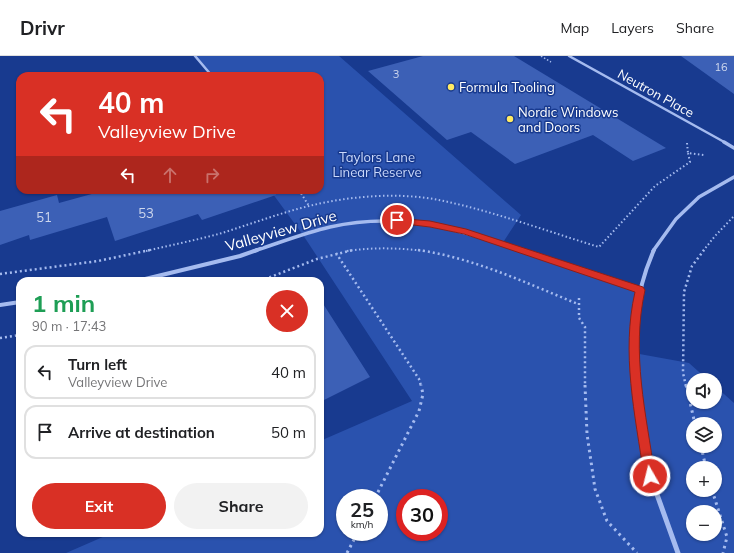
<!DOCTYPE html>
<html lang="en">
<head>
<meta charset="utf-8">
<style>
	:root { --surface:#fff; --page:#f2f2f2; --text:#202124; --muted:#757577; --line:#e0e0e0; --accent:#d93025 }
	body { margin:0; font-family:Mulish,sans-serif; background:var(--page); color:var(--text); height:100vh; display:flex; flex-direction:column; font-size:15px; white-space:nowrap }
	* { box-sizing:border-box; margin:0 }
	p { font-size:13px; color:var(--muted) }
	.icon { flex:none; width:22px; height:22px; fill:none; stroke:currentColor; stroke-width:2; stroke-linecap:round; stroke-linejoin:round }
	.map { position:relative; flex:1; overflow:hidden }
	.drawer { position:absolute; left:16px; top:221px; width:308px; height:260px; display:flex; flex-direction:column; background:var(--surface); border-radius:12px; box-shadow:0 1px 3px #0004 }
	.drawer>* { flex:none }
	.hud { position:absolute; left:16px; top:16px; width:308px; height:122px; border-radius:12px; box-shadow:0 1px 3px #0004; background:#d93025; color:#fff; overflow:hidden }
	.buttons { position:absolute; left:686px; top:317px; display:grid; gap:8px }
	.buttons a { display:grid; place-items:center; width:36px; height:36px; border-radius:50%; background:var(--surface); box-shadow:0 1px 3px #0004; font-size:20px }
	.speed { position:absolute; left:336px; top:433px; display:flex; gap:8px; font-size:20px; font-weight:700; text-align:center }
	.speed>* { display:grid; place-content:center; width:52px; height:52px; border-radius:50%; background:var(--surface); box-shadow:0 1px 3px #0004; line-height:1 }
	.speed small { font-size:10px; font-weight:400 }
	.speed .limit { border:6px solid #d22; background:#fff; color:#111 }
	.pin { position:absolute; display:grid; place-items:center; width:34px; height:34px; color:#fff; margin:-17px; border:2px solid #fff; border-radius:50%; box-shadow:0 1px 4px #0007 }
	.me { position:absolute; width:44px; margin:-22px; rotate:352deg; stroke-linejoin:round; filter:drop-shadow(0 0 3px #0008) }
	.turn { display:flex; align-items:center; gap:14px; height:84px; padding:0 16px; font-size:18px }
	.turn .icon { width:52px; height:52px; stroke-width:2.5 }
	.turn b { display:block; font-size:28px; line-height:34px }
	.lanes { display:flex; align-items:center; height:38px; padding:0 16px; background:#0003; justify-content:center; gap:20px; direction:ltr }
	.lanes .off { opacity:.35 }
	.round { display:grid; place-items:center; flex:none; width:42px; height:42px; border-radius:21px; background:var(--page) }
	.headline { display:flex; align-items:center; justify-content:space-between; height:68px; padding:0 16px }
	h1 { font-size:24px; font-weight:700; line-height:30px; color:#1e9e55 }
	.cta { display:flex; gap:8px; margin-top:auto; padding:8px 16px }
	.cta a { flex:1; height:46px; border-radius:24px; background:var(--accent); color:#fff; font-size:16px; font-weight:700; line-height:46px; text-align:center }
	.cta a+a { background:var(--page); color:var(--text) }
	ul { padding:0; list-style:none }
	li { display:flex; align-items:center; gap:12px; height:54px; margin:0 8px 6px; padding:0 8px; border:2px solid var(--line); border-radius:12px }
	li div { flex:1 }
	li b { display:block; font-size:15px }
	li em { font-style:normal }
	header { display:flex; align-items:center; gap:24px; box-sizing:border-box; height:56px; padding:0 20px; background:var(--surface); border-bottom:1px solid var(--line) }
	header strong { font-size:19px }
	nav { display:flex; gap:22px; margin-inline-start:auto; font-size:14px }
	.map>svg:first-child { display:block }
	.green { fill:#2a52ae; fill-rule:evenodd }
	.building { fill:#3c60b6 }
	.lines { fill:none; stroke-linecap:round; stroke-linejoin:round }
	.path-far3 { stroke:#a5bbef; stroke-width:1.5; stroke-dasharray:1.5 2; stroke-linecap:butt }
	.path-far2 { stroke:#a5bbef; stroke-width:2; stroke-dasharray:1.5 2.5; stroke-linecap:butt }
	.path-far1 { stroke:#a5bbef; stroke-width:2.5; stroke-dasharray:2 3; stroke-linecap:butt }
	.path { stroke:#a5bbef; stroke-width:3; stroke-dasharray:2.5 4; stroke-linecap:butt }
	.minor-far3 { stroke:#a5bbef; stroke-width:2.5 }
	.minor-far2 { stroke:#a5bbef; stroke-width:3.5 }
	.minor-far1 { stroke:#a5bbef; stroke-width:4 }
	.minor { stroke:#a5bbef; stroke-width:5 }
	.route { fill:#d93025; stroke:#8d1f18 }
	.poi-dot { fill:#ffea63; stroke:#183a8f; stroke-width:1.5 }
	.labels { text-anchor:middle; stroke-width:3; stroke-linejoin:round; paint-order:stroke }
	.far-number-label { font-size:11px; fill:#ced7ed }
	.far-poi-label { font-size:13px; fill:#fff; stroke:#183a8f; text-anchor:start }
	.far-street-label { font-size:13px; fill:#fff; stroke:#183a8f }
	.far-park-label { font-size:13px; fill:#cbd9fb; stroke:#183a8f }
	.number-label { font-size:13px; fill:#ced7ed }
	.street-label { font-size:15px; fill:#fff; stroke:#183a8f }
</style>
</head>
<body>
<header>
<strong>Drivr</strong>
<nav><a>Map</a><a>Layers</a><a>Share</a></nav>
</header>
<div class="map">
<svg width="734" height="497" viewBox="0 0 734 497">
	<rect width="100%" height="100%" fill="#183a8f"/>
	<path class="green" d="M 195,0 L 339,0 L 521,159 L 502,188 L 640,234 L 634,297 L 689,307 L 708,324 L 693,324 L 693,346 L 715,346 L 715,330 L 734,347 L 734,497 L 66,497 L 112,477 L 320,477 L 320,385 L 412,345 L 303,179 L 270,134 L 320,134 L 320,20 L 212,20 ZM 693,368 L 715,368 L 715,390 L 693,390 ZM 693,412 L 715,412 L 715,434 L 693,434 ZM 345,442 L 379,442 L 379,476 L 345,476 ZM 405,442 L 439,442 L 439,476 L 405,476 ZM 693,456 L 715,456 L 715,478 L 693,478 Z"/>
	<path class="building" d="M 423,0 L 514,0 L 666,92 L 633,105 L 593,79 L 515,108 L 471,76 L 447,84 L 368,15 Z
		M 681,0 L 734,0 L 734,38 Z
		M 98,134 L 275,134 L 276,139 L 202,164 L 198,158 L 115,185 L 107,161 L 30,184 L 29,179 L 0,189 L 0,155 L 57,139 L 59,147 L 99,136 Z
		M 320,243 L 370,321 L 320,346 Z"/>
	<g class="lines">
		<path class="path-far3" d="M 541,0 L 551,6"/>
		<path class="path-far2" d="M 687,87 L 688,97 L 704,99
			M 299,134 L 309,150
			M 146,195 C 171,189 197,184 222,177 C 251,168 280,157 309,150 C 349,140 399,136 439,144 C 493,155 546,175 599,191 L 655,130 L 690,106 L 688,97
			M 347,195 C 374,191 399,192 425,195
			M 703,195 L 715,180 L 734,160"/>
		<path class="path-far1" d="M 418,194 C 474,202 526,227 578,248
			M 336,197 L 419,323 L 421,330
			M 0,218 L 98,205 L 150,194
			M 260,225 L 317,203 L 353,194
			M 579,242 L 579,262 L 585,271 L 585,330
			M 0,282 L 20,279
			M 686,330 L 683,317 L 684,236 L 692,210 L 704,194"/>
		<path class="path" d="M 585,329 L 587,378 L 595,433 L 607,465 L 637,497
			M 686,329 L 695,368
			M 701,390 L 706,412
			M 712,434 L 727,481 L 723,497
			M 375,442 L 419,355 L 423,338 L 421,329
			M 347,497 L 358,476"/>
		<path class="minor-far3" d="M 195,0 L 212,20
			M 569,0 L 726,87"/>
		<path class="minor-far2" d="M 724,86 L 734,92
			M 254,195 C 279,187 304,177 330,171 C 401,155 457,173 524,195
			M 653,195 L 676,163 L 699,141 L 734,121"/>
		<path class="minor-far1" d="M 521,194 L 640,234
			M 137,225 L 240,200 L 257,194
			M 0,249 L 20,246
			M 637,330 C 630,285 635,236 654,194"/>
		<path class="minor" d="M 637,329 L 650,419 L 678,497"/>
	</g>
	<path class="route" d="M 394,162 L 430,165 L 466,173 L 643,231 L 645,234 C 631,297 646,357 655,420 L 654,424 L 650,425 L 645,424 L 644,420 C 635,358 621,297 635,236 L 464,178 L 430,171 L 397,167 L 393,164 Z"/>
	<g class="poi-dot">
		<circle cx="451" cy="31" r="4"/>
		<circle cx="510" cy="63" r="4"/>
	</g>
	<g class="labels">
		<g class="far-number-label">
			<text x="721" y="15">16</text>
			<text x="396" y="22">3</text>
		</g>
		<g class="far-poi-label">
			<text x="459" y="36">Formula Tooling</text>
			<text x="518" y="61">Nordic Windows<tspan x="518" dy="15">and Doors</tspan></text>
		</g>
		<g class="far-street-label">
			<text transform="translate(656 37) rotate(29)" y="5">Neutron Place</text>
		</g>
		<g class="far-park-label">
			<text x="377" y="106">Taylors Lane<tspan x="377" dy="15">Linear Reserve</tspan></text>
		</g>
		<g class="number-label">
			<text x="146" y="162">53</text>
			<text x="44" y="166">51</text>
		</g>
		<g class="street-label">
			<text transform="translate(281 175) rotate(-16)" y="5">Valleyview Drive</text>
		</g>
	</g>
</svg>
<div class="buttons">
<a><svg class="icon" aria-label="sound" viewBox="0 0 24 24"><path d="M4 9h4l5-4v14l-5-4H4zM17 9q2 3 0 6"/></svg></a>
<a><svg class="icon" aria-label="layers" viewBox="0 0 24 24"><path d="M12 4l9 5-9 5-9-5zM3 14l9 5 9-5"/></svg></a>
<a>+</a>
<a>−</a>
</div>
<div class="speed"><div>25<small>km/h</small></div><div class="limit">30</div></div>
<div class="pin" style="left:397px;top:164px;background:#d93025"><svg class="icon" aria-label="arrive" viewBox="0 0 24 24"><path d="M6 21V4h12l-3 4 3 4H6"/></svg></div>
<svg class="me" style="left:650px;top:420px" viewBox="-20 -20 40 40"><circle r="17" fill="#d93025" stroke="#fff" stroke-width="3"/><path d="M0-11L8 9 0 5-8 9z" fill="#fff"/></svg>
<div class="hud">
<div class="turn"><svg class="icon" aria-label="left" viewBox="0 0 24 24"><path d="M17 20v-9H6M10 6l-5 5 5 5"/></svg><div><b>40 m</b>Valleyview Drive</div></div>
<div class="lanes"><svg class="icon" aria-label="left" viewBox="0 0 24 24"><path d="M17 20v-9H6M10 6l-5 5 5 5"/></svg><svg class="icon off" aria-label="ahead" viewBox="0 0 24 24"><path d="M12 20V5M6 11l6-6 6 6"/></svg><svg class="icon off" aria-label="right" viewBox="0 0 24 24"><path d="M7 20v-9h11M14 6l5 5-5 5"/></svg></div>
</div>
<section class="drawer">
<div class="headline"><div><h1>1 min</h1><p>90 m · 17:43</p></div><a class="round" style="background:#d93025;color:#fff"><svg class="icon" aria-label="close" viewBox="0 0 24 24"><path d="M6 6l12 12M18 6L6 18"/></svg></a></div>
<ul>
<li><svg class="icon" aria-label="left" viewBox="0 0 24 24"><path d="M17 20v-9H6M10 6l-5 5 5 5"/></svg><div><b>Turn left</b><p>Valleyview Drive</p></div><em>40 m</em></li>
<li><svg class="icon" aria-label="arrive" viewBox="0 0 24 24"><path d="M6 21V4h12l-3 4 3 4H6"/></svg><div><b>Arrive at destination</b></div><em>50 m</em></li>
</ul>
<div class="cta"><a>Exit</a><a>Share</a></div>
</section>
</div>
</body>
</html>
